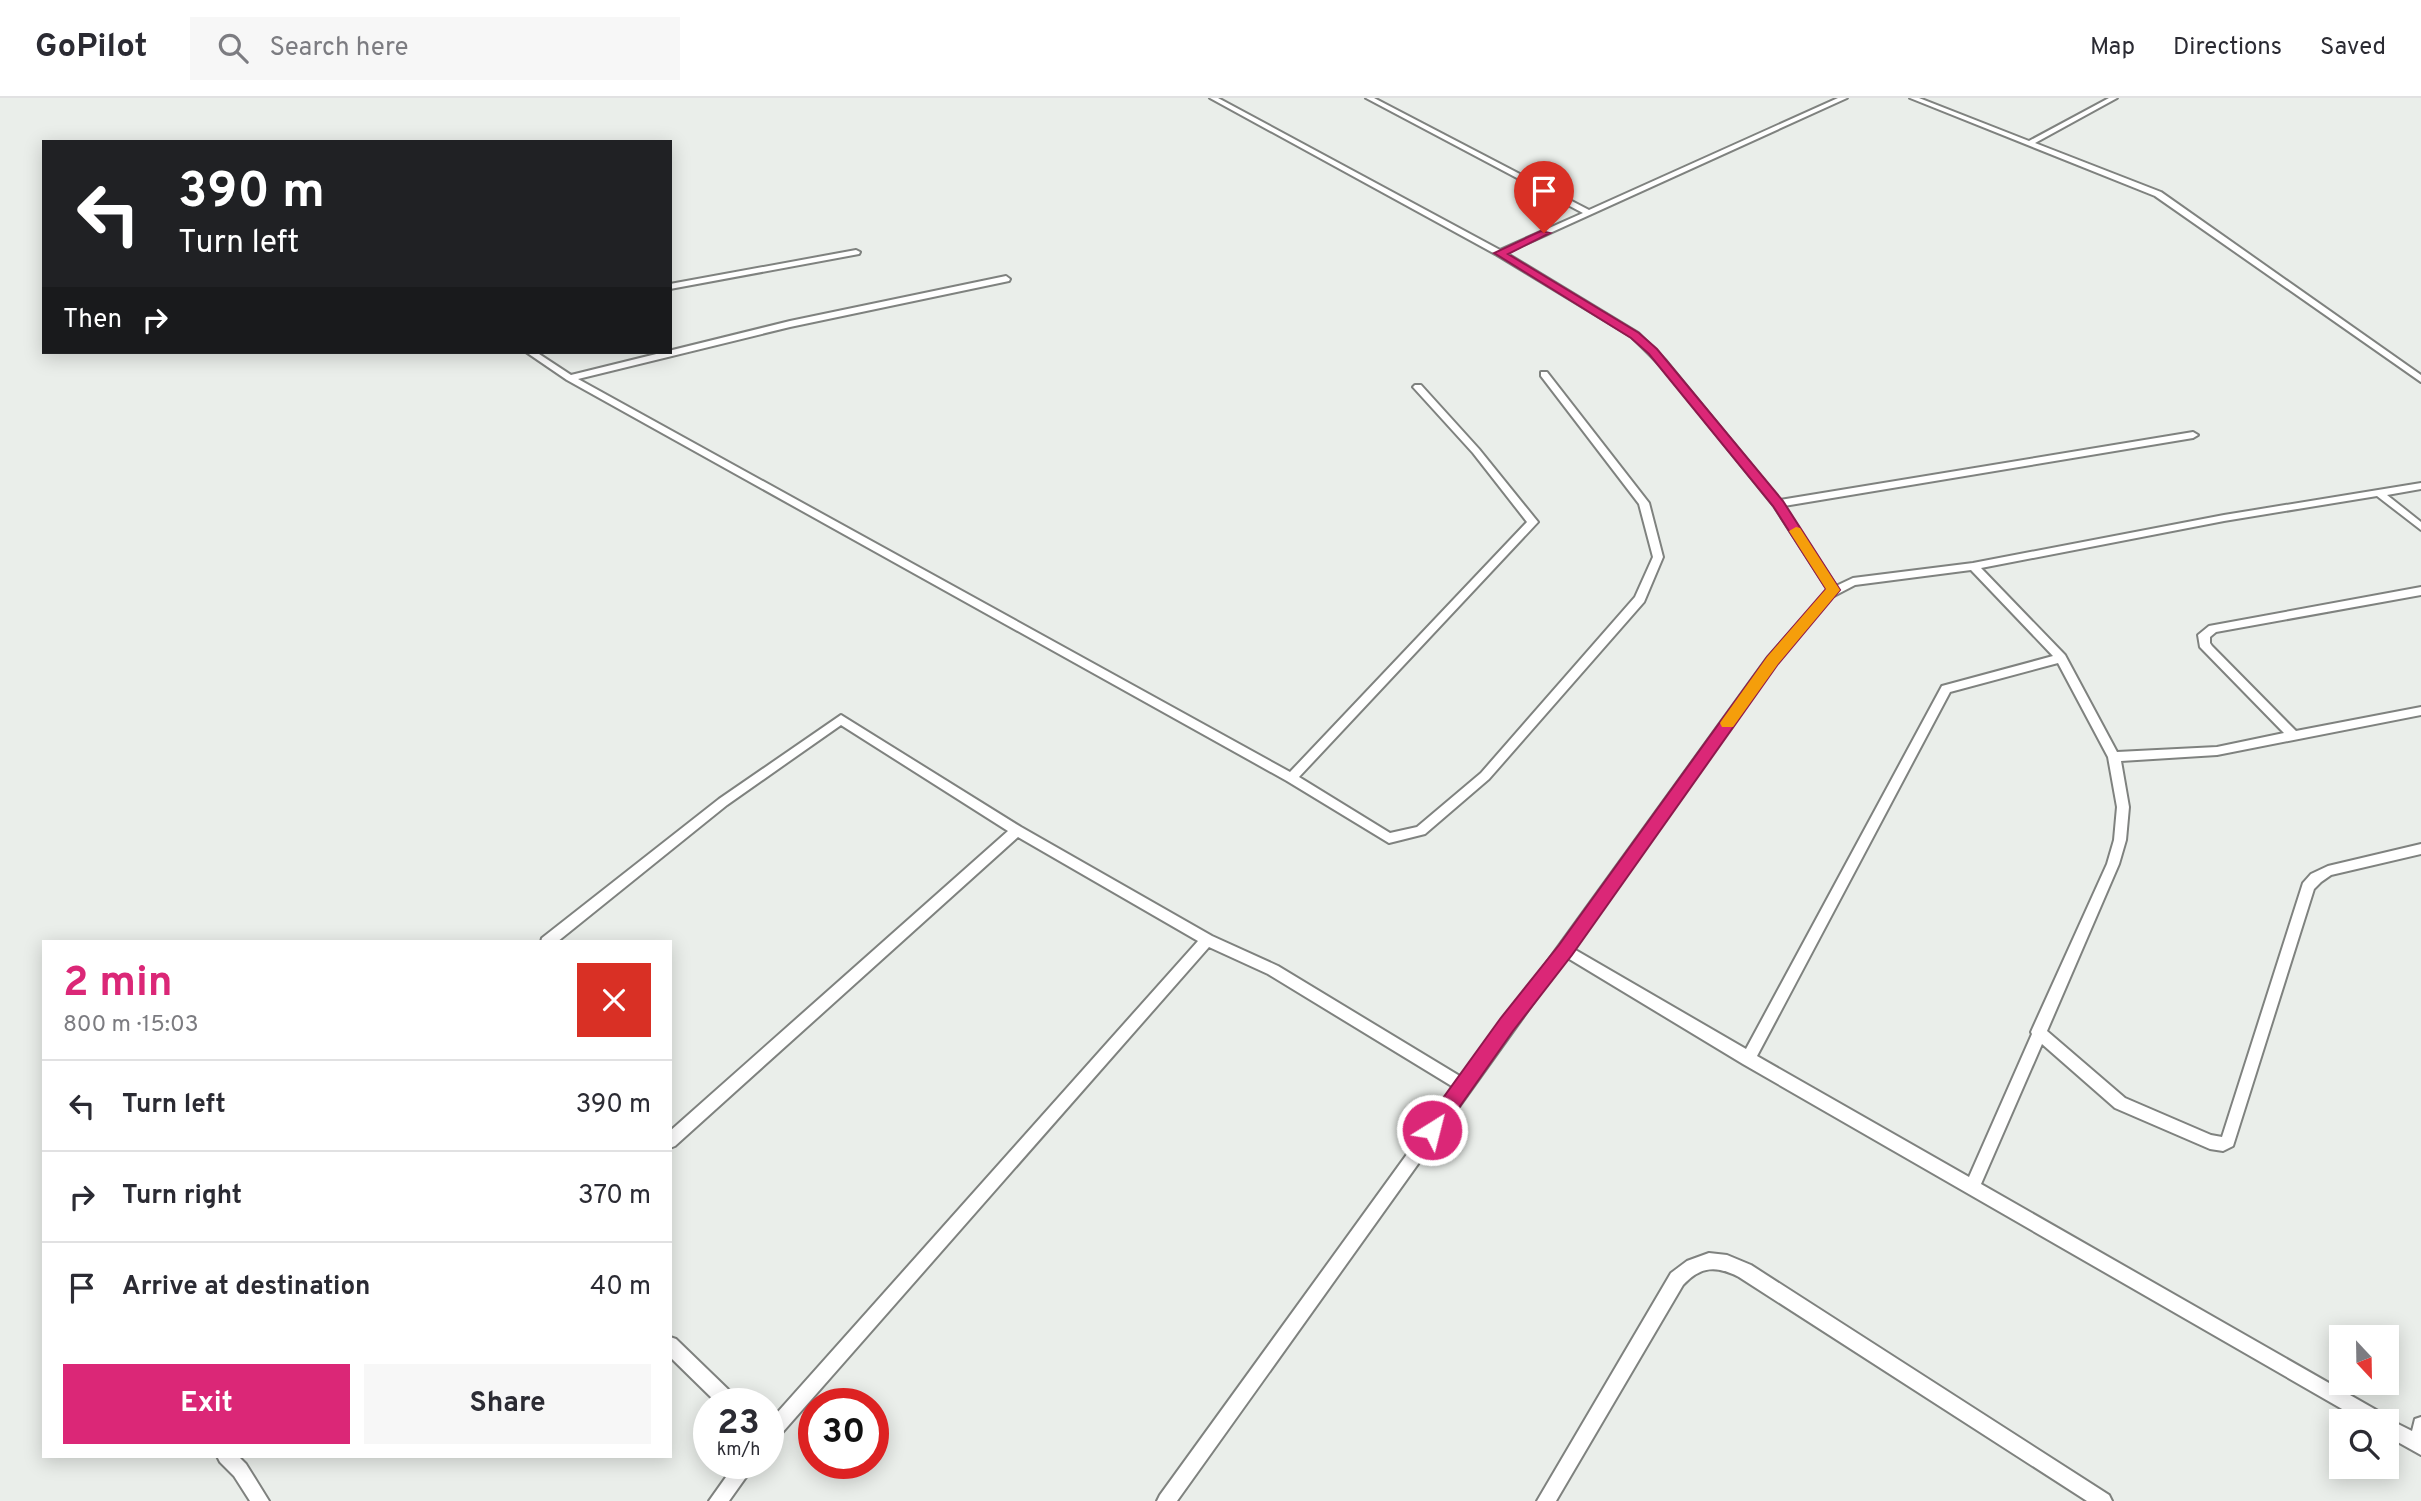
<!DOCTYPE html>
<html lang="en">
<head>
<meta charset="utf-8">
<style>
	:root { --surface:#fff; --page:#f7f7f7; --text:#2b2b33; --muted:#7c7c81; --line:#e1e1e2; --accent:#db2777 }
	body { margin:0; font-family:Overpass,sans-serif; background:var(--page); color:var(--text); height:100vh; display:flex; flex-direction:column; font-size:26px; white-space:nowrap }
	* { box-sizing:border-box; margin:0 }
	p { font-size:23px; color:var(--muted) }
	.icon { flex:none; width:38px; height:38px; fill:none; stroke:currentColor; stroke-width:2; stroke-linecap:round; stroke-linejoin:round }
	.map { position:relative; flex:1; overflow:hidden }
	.details { position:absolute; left:42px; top:842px; width:630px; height:518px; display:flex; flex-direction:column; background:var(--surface); border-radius:0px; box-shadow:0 4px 18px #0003 }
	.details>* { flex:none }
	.guide { position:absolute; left:42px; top:42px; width:630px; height:214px; border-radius:0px; box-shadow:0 4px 18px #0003; background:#202124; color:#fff; overflow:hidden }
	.needle { width:46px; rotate:158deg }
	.tools { position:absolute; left:2329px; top:1227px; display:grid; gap:14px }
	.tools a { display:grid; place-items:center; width:70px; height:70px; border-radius:0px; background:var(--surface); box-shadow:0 4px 18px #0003; font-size:35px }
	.speed { position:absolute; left:693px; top:1290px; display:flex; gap:14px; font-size:35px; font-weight:700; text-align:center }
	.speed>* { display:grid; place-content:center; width:91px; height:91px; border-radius:50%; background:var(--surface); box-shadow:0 4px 18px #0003; line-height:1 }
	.speed small { font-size:18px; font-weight:400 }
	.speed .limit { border:10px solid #d22; background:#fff; color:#111 }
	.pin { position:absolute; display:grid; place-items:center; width:60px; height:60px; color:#fff; margin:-72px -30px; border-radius:50% 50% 50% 0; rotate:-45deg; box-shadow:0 0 7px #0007 }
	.pin .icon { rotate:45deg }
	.me { position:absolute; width:77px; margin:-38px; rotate:36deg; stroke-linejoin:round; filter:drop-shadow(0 0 5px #0008) }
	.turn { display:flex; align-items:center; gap:24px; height:147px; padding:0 21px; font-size:32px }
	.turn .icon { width:91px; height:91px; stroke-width:2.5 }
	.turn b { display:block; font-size:49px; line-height:60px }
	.then { display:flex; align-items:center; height:66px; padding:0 21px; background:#0003; gap:14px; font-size:26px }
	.round { display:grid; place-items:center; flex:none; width:74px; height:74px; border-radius:0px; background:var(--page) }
	.overview { display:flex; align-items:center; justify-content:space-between; height:119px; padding:0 21px }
	h1 { font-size:42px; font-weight:700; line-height:52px; color:var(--accent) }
	.action { display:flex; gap:14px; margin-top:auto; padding:14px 21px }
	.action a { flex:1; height:80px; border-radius:0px; background:var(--accent); color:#fff; font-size:28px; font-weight:700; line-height:80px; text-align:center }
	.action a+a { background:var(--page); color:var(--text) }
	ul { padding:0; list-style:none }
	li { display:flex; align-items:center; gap:21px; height:91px; padding:0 21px; border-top:2px solid var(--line) }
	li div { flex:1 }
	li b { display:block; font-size:26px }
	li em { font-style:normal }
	header { display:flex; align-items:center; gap:42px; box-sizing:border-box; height:98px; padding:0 35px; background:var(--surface); border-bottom:2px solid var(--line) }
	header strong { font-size:33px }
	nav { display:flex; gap:38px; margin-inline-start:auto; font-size:24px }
	.search { width:490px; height:63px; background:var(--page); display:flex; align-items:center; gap:18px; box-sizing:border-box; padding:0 24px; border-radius:0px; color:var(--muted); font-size:26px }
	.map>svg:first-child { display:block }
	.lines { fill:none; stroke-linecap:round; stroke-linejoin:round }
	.street-casing { stroke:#7f827f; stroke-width:4 }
	.street { fill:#fff; fill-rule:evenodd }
	.route { fill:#db2777; stroke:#8e194d; stroke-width:2 }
	.slow { fill:#f59e0b }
</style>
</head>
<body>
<header>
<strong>GoPilot</strong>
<div class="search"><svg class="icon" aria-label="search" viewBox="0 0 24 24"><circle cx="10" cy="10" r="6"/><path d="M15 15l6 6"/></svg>Search here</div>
<nav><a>Map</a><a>Directions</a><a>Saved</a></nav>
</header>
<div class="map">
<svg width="2421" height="1403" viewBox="0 0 2421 1403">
	<rect width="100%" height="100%" fill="#eaeeea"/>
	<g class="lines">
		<defs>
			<path id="street" d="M 1210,0 L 1218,0 L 1500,152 L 1583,115 L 1366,0 L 1374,0 L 1589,112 L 1838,0 L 1847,0 L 1506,155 L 1638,235 L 1666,263 L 1780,402 L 2193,334 L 2198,337 L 2193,340 L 1784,408 L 1836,488 L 1853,480 L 1973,465 L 2224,417 L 2421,385 L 2421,391 L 2387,397 L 2421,424 L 2421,432 L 2377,398 L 2224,423 L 1981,470 L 2065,557 L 2117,654 L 2217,649 L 2284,635 L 2200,549 L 2198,537 L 2209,528 L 2421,489 L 2421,497 L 2216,534 L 2210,539 L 2210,545 L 2212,548 L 2296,633 L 2421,609 L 2421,617 L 2217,657 L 2121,663 L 2129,709 L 2126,742 L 2119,766 L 2047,933 L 2125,1000 L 2211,1037 L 2222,1039 L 2303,785 L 2311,776 L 2328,768 L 2421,746 L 2421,756 L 2331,777 L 2321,784 L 2314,791 L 2233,1048 L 2223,1053 L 2210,1051 L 2115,1010 L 2042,946 L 1981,1086 L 2385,1317 L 2386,1320 L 2412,1333 L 2415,1321 L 2421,1319 L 2421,1357 L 2387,1338 L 2387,1323 L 2363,1323 L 1743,966 L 1566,859 L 1177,1403 L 1157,1403 L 1160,1397 L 1455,990 L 1268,876 L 1209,849 L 774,1344 L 768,1346 L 768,1325 L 1198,843 L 1018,739 L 675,1048 L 670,1050 L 670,1033 L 1008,733 L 841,627 L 727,707 L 557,844 L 541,844 L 542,840 L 719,701 L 841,617 L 1021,729 L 1212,838 L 1278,868 L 1463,980 L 1768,559 L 1828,492 L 1774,408 L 1660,267 L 1632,239 L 1497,157 ZM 1971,472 L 2053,558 L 1942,588 L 1746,951 L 1572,850 L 1776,565 L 1832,499 L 1855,487 ZM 2058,565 L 2108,659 L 2117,709 L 2114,742 L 2107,766 L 2031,934 L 2032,936 L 1969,1079 L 1757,958 L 1950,594 Z
				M 1910,0 L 1919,0 L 2029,43 L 2109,0 L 2117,0 L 2035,45 L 2161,94 L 2421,277 L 2421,284 L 2155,98 Z
				M 856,152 L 860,154 L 859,156 L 670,191 L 670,186 Z
				M 1006,178 L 1010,181 L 1009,183 L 790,229 L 578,281 L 1290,674 L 1527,424 L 1473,355 L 1413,289 L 1415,287 L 1421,287 L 1479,351 L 1538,424 L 1299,679 L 1390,735 L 1417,729 L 1481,675 L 1635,499 L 1653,459 L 1639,406 L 1541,278 L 1541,274 L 1547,274 L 1649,405 L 1663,459 L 1644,504 L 1489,681 L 1425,736 L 1389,745 L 1287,683 L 567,282 L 526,254 L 536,254 L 571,277 L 790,223 Z
				M 1709,1155 L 1727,1157 L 1751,1167 L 2109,1397 L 2112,1403 L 2087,1403 L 1739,1179 C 1716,1167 1701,1168 1683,1187 L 1556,1403 L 1537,1403 L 1671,1175 L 1687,1163 Z
				M 670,1239 L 676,1241 L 737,1300 L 739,1306 L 718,1306 L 670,1259 Z
				M 217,1358 L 238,1358 L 246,1366 L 269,1403 L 250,1403 L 234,1378 L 220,1364 Z
				M 736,1365 L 756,1365 L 729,1403 L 709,1403 Z"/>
		</defs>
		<use href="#street" class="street-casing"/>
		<use href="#street" class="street"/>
	</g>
	<path class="route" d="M 1541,133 L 1550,135 L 1508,156 L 1639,235 L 1657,251 L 1783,403 L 1840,492 L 1778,566 L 1572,857 L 1513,933 L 1439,1038 L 1432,1041 L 1425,1038 L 1423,1032 L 1425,1025 L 1500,921 L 1559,847 L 1767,559 L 1826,491 L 1773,408 L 1649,256 L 1631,240 L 1494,155 Z"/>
	<path class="slow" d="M 1796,429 L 1800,430 L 1840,492 L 1778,566 L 1733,629 L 1722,629 L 1720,625 L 1722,622 L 1767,559 L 1826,491 L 1789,433 Z"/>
</svg>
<div class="tools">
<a><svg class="needle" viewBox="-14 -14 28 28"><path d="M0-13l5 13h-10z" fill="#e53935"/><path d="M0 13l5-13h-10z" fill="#7c7c81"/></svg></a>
<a><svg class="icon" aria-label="search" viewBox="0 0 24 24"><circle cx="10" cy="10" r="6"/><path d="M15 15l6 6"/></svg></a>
</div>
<div class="speed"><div>23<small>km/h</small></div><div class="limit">30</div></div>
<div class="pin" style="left:1544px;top:135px;background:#d93025"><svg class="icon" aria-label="arrive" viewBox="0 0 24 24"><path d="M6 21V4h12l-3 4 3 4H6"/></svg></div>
<svg class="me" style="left:1432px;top:1032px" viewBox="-20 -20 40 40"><circle r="17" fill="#db2777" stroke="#fff" stroke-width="3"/><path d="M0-11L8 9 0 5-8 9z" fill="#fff"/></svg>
<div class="guide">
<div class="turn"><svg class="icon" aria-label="left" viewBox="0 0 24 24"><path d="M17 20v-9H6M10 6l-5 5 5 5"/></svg><div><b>390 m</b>Turn left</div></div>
<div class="then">Then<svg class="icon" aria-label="right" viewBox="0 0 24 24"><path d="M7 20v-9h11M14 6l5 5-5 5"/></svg></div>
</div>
<section class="details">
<div class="overview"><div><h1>2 min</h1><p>800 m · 15:03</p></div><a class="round" style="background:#d93025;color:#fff"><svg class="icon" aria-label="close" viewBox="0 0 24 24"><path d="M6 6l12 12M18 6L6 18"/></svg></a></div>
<ul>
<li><svg class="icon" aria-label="left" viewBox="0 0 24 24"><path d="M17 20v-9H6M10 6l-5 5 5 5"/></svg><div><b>Turn left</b></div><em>390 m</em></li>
<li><svg class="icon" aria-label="right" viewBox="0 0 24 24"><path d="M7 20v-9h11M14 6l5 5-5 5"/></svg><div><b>Turn right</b></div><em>370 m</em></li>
<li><svg class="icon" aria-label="arrive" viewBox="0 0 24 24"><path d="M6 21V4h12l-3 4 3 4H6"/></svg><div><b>Arrive at destination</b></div><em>40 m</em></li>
</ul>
<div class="action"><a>Exit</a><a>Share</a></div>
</section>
</div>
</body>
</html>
